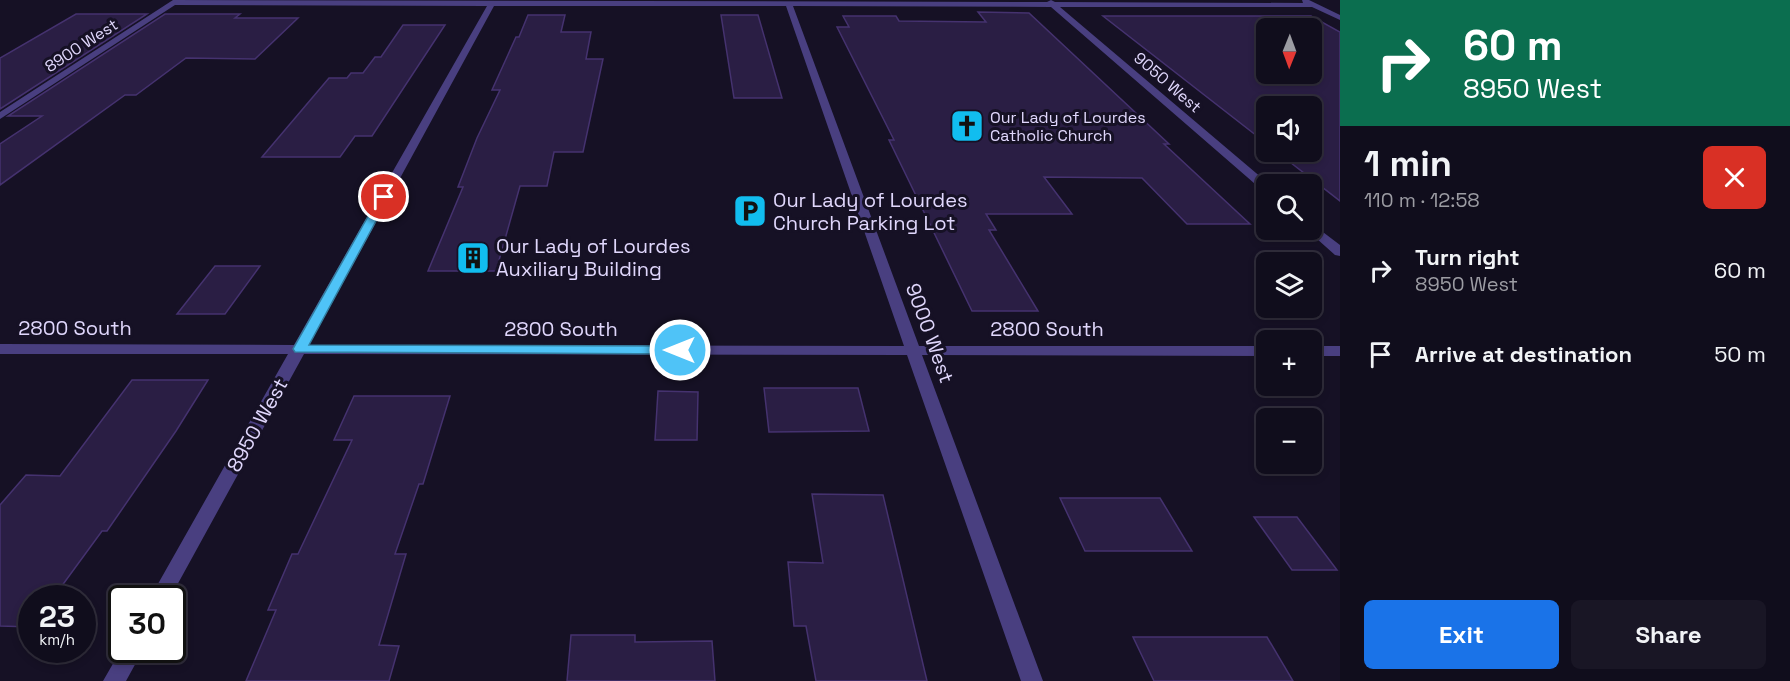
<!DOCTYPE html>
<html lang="en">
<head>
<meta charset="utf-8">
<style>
	:root { --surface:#100d1c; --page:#191625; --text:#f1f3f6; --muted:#9c9ca3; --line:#302d3b; --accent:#1a73e8 }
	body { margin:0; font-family:"Space Grotesk",sans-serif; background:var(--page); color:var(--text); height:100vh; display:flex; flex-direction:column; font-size:22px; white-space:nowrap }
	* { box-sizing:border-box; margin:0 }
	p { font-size:20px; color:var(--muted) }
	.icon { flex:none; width:33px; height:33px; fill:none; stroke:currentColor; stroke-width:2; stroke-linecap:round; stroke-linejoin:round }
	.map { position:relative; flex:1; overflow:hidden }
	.drawer { display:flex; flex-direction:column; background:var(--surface); width:450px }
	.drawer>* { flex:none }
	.guide { background:#0b6e4f; color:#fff; overflow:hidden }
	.needle { width:39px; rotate:181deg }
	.buttons { position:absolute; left:1256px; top:18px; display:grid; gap:12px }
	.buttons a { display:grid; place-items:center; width:66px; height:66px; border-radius:9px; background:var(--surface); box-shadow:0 3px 9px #0003,0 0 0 2px var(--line); font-size:30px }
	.speed { position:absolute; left:18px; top:585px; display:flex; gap:12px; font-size:30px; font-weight:700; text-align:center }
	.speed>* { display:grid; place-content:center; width:78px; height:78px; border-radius:50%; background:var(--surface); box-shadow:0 3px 9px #0003,0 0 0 2px var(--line); line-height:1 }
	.speed small { font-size:15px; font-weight:400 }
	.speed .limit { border:3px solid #111; border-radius:9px; background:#fff; color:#111 }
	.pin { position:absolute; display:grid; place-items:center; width:51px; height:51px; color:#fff; margin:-26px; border:3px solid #fff; border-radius:50%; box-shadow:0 2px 6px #0007 }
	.me { position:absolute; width:66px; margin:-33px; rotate:270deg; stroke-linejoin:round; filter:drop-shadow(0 0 4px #0008) }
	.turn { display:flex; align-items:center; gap:21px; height:126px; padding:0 24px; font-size:27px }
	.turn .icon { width:78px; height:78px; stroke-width:2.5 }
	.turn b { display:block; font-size:42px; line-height:51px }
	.round { display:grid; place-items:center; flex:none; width:63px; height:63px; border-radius:9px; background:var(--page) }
	.overview { display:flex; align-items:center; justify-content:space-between; height:102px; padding:0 24px }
	h1 { font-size:36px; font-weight:600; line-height:45px }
	.button { display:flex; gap:12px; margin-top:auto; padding:12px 24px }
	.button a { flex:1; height:69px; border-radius:9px; background:var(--accent); color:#fff; font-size:24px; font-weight:600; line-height:69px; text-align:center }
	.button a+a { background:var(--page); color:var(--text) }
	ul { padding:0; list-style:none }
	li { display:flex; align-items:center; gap:18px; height:84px; padding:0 24px }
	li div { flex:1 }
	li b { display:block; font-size:22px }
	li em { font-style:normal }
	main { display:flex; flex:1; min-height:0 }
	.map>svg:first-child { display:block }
	.building { fill:#2a1e44; stroke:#45326f; stroke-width:1.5; fill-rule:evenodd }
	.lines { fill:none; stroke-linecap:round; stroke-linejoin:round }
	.street { fill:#493f80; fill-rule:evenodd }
	.route { fill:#4fc3f7; stroke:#337fa1; stroke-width:1.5 }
	.labels { text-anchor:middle; stroke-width:6; stroke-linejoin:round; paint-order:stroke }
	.far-street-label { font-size:16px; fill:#e0d7fc; stroke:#161125 }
	.far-poi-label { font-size:16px; fill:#e0d7fc; stroke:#161125; text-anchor:start }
	.poi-label { font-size:20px; fill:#e0d7fc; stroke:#161125; text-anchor:start }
	.street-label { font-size:20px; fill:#e0d7fc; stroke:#161125 }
</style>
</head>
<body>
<main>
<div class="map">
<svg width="1340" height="681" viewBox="0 0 1340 681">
	<rect width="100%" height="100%" fill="#161125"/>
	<path class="building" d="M 978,12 L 1029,13 L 1169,144 L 1164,144 L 1250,224 L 1187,224 L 1142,178 L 1044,177 L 1072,214 L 986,214 L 996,230 L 989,230 L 1038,311 L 972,311 L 889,140 L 894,140 L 837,27 L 849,27 L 843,16 L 896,16 L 899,21 L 986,22 Z
		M 76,14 L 147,14 L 0,109 L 0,58 Z
		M 165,14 L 240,14 L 235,18 L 298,18 L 255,59 L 186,58 L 136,95 L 125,95 L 0,185 L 0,144 L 42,116 L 8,116 Z
		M 528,15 L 565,15 L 561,32 L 591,32 L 586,59 L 603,59 L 583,152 L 554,152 L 547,186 L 520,186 L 496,271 L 428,271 L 463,187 L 458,187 L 477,138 L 500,90 L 492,90 L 516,37 L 519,37 Z
		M 721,15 L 758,15 L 782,98 L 734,98 Z
		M 1103,16 L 1311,16 L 1340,32 L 1340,201 L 1277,152 L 1311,152 L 1311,106 L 1266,106 L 1266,143 ZM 1266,28 L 1311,28 L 1311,74 L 1266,74 Z
		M 403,25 L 445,25 L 372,136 L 355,136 L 340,157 L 262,157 L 329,78 L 347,78 L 351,73 L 363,73 L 375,57 L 381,57 Z
		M 215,266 L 260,266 L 225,314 L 177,314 Z
		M 132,380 L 208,380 L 176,431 L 107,531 L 102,531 L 53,598 L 32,598 L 32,627 L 0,626 L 0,505 L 26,475 L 60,476 Z
		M 764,388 L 858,388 L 869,431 L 769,432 Z
		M 658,391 L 698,392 L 697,440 L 655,440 Z
		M 354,396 L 450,396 L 423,484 L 419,484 L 395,554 L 406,554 L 379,645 L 399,646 L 389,681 L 246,681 L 276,610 L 268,610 L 292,554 L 298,554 L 352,440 L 334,440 Z
		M 812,494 L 883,495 L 927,681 L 816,681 L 806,626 L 794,626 L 788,562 L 823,563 Z
		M 1060,498 L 1160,498 L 1192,551 L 1085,551 Z
		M 1254,517 L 1297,517 L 1337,570 L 1292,570 Z
		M 571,635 L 635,635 L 635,642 L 712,641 L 715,681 L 567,681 Z
		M 1133,637 L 1267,637 L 1293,681 L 1154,681 Z"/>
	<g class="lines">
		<path class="street" d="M 173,0 L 1047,2 L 1051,0 L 1055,2 L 1303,3 L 1302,0 L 1309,0 L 1340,15 L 1340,20 L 1312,7 L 1060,7 L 1269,184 L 1266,184 L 1266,191 L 1262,190 L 1051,7 L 793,6 L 919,346 L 1266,346 L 1266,356 L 922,355 L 1043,681 L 1021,681 L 907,355 L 304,354 L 170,598 L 150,598 L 288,354 L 0,354 L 0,344 L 294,345 L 487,6 L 175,5 L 0,119 L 0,112 ZM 494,6 L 786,6 L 904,346 L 309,345 Z
			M 1311,223 L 1340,245 L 1340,256 L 1335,255 L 1307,230 L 1311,230 Z
			M 1311,346 L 1340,346 L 1340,356 L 1311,356 Z
			M 122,648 L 143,650 L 126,681 L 103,681 Z"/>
	</g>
	<path class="route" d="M 384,194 L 389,197 L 309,345 L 680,346 L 687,350 L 680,354 L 295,352 L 293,349 L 379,197 Z"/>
	<defs>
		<symbol id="church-square" viewBox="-11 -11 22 22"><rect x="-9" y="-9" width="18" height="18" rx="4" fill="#11bdef" stroke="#161125"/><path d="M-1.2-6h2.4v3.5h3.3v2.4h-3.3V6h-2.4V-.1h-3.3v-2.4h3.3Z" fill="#111"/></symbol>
		<symbol id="parking-square" viewBox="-11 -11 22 22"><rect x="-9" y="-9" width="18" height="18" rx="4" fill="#11bdef" stroke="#161125"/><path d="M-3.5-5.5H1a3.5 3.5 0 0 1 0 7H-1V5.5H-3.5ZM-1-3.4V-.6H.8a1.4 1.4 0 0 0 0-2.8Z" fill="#111"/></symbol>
		<symbol id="building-square" viewBox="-11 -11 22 22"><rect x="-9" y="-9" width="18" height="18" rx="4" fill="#11bdef" stroke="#161125"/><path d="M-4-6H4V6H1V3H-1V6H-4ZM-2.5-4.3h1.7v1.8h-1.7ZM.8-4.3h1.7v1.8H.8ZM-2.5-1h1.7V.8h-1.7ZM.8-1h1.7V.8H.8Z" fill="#111"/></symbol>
	</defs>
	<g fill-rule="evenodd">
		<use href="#church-square" x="948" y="107" width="38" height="38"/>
		<use href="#parking-square" x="731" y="192" width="38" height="38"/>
		<use href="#building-square" x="454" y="239" width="38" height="38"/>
	</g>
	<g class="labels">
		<g class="far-street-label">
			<text transform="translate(81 45) rotate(-33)" y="6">8900 West</text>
			<text transform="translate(1168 82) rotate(41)" y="6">9050 West</text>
		</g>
		<g class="far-poi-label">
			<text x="990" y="123">Our Lady of Lourdes<tspan x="990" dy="18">Catholic Church</tspan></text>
		</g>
		<g class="poi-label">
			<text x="773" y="207">Our Lady of Lourdes<tspan x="773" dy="23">Church Parking Lot</tspan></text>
			<text x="496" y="253">Our Lady of Lourdes<tspan x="496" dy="23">Auxiliary Building</tspan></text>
		</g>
		<g class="street-label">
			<text x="75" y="335">2800 South</text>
			<text x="561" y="336">2800 South</text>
			<text x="1047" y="336">2800 South</text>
			<text transform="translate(930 333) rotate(70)" y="7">9000 West</text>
			<text transform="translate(257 425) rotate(-61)" y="7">8950 West</text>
		</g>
	</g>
</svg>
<div class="buttons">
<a><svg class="needle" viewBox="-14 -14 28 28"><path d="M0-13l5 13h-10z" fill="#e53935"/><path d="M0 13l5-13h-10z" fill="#9c9ca3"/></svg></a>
<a><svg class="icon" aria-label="sound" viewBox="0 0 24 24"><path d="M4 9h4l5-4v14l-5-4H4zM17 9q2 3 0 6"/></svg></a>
<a><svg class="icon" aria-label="search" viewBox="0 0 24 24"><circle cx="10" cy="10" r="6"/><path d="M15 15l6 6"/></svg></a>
<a><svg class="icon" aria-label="layers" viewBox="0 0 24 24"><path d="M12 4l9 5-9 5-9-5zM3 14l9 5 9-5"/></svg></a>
<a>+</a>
<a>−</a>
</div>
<div class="speed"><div>23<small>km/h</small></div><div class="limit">30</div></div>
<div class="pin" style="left:384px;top:197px;background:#d93025"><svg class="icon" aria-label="arrive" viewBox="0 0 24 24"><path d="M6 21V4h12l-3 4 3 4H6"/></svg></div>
<svg class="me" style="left:680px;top:350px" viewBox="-20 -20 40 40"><circle r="17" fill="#4fc3f7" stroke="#fff" stroke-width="3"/><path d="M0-11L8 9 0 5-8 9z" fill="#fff"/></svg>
</div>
<section class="drawer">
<div class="guide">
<div class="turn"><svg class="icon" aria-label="right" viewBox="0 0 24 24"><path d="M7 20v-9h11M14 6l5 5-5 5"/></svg><div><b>60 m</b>8950 West</div></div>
</div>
<div class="overview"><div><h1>1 min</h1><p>110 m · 12:58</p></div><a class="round" style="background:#d93025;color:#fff"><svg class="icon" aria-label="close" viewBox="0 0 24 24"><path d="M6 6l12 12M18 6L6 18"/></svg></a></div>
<ul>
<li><svg class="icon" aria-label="right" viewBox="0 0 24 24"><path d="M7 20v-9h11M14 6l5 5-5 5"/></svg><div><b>Turn right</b><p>8950 West</p></div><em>60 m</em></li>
<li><svg class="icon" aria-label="arrive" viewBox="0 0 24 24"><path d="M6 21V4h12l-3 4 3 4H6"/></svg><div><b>Arrive at destination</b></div><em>50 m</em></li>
</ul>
<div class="button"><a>Exit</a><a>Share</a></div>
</section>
</main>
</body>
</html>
